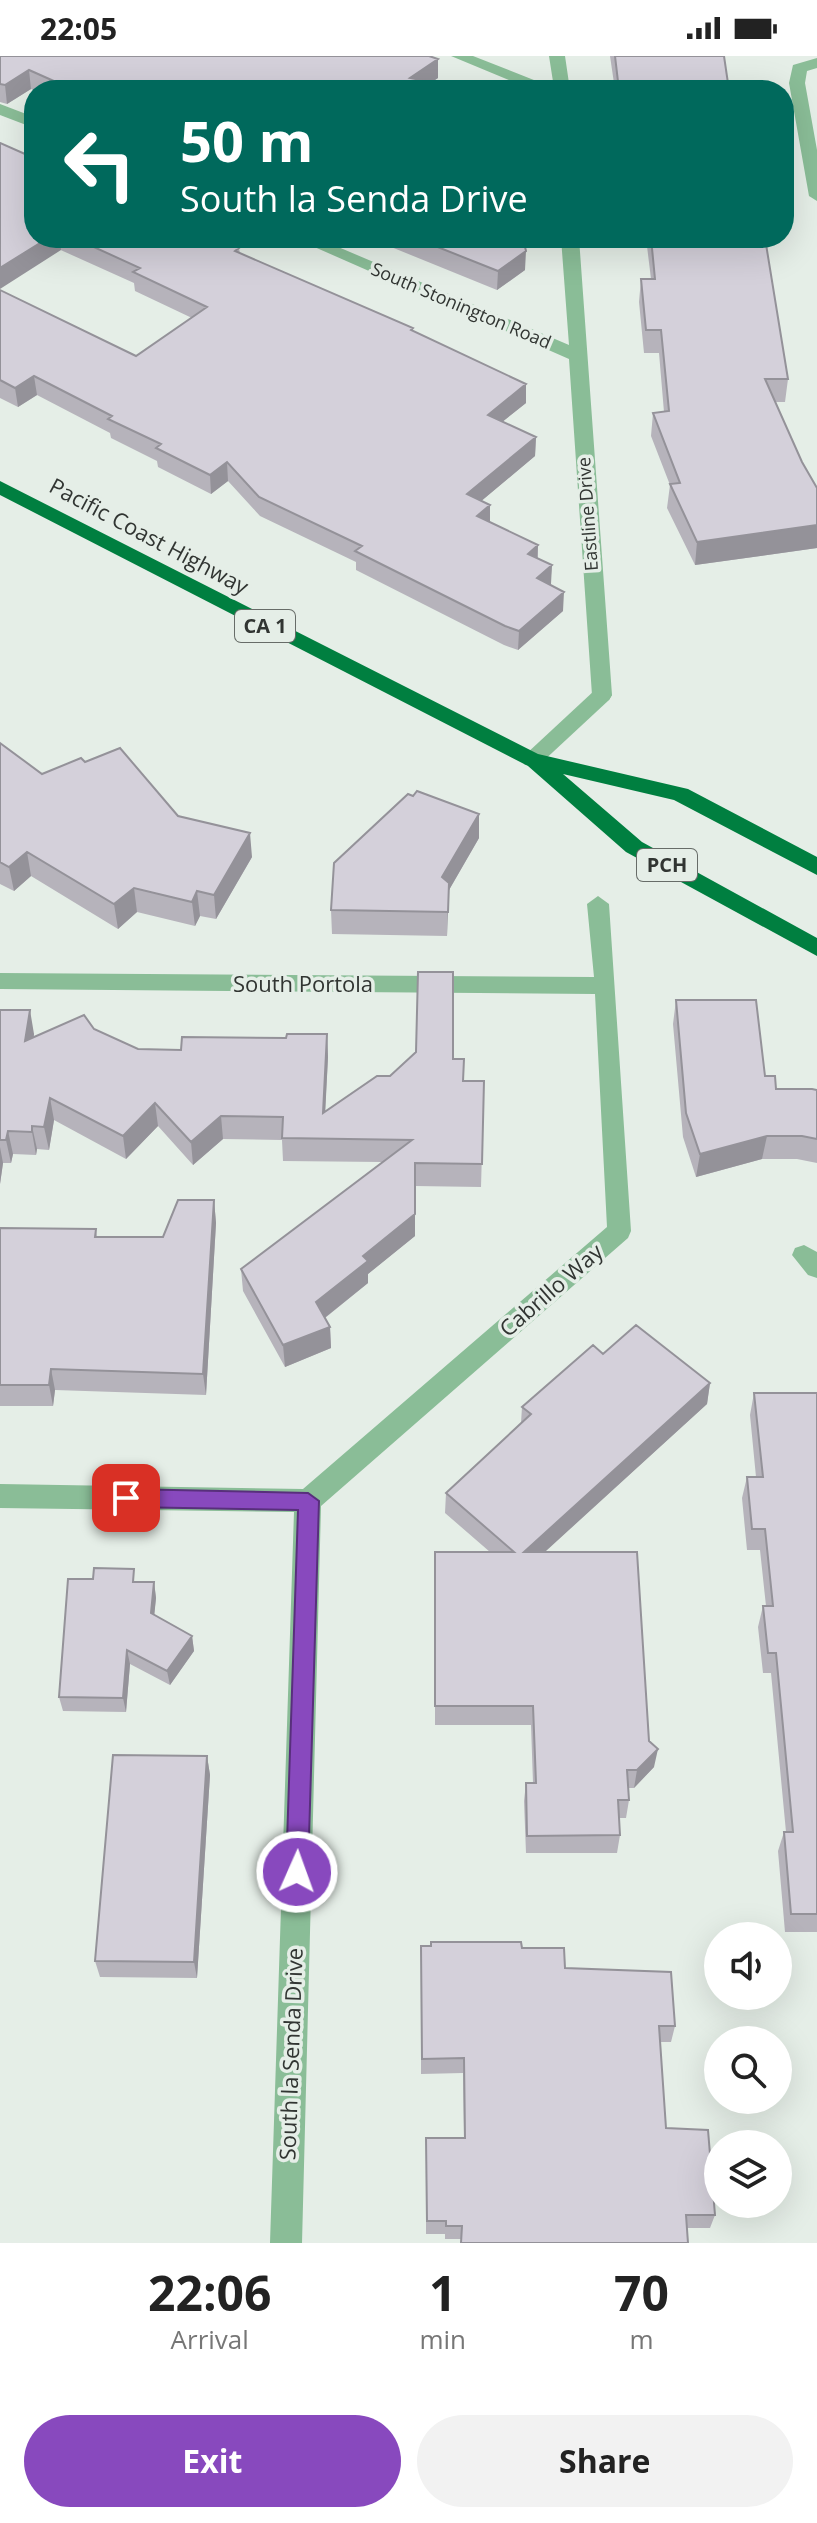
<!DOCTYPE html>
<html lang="en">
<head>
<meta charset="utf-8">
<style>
	:root { --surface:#fff; --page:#f2f2f2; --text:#222; --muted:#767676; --accent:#8849be }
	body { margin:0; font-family:"Open Sans",sans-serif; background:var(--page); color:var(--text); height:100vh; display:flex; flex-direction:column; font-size:30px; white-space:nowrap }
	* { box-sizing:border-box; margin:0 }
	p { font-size:26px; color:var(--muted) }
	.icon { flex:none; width:44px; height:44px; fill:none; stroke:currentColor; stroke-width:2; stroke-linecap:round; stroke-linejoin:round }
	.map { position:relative; height:2187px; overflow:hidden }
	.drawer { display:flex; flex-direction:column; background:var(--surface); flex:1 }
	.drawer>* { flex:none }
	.guide { position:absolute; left:24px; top:24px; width:770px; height:168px; border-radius:32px; box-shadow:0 8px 32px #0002; background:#00695c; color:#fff; overflow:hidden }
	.tools { position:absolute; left:704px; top:1866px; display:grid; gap:16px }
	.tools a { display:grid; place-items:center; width:88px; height:88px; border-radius:50%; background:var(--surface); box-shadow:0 8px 32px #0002; font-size:40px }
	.pin { position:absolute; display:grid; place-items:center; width:68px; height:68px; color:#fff; margin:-34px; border-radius:16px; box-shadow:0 4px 12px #0006 }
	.me { position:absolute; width:88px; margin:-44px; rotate:2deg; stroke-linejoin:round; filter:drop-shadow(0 0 6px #0008) }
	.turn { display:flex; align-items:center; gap:28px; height:168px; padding:0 24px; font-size:36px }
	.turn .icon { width:104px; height:104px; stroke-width:2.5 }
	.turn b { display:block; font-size:56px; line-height:68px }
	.eta { display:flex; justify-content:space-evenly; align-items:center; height:136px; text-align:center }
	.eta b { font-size:48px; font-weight:700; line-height:56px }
	.cta { display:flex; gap:16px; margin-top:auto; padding:16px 24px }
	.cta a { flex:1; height:92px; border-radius:48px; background:var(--accent); color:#fff; font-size:32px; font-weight:700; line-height:92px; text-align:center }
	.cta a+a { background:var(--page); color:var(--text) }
	.status { display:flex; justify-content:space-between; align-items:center; height:56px; padding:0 40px; background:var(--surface); direction:ltr }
	.status svg { height:22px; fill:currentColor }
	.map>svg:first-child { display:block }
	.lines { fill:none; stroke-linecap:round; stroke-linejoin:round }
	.lane { fill:#8abd97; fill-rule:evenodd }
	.street { fill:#8abd97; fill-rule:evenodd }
	.highway { fill:#007f40; fill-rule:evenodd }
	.wall { fill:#b6b3bb }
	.shaded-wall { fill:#949299 }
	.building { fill:#d4d0da; stroke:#949299; stroke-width:2 }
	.route { fill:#8849be; stroke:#582f7c; stroke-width:2 }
	.labels { text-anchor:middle; stroke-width:7; stroke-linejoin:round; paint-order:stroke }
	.far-street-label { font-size:18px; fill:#313532; stroke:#e5eee7 }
	.shield { fill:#e5eee7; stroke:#676c68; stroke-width:2 }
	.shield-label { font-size:20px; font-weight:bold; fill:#313532 }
	.street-label { font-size:22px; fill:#313532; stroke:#e5eee7 }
</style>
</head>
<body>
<div class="status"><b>22:05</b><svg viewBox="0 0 49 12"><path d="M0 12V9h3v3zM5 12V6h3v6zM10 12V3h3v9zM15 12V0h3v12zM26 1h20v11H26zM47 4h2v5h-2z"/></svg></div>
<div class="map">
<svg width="817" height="2187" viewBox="0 0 817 2187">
	<rect width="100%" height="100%" fill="#e5eee7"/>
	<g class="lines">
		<path class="lane" d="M 602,632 L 612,639 L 609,644 L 539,709 L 525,709 L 521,704 L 525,699 L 595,634 Z"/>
		<path class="street" d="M 451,0 L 473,0 L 554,32 L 549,0 L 565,0 L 570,34 L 533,34 Z
			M 817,2 L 817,12 L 807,15 L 805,27 L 817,94 L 817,145 L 809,140 L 789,27 L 793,9 Z
			M 0,48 L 34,61 L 34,72 L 0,59 Z
			M 294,182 L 317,182 L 569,289 L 561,182 L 579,182 L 612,639 L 609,644 L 602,646 L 592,639 L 569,303 Z
			M 598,840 L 609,848 L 631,1175 L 628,1182 L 321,1450 L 302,2187 L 270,2187 L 294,1456 L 0,1452 L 0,1428 L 303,1433 L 607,1171 L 595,938 L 0,933 L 0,917 L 594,921 L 587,848 Z
			M 804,1189 L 817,1196 L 817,1222 L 808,1219 L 792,1199 L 795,1192 Z"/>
		<path class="highway" d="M 0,425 L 538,698 L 688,733 L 817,801 L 817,819 L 674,744 L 563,718 L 642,786 L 817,882 L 817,900 L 626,796 L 528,710 L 0,439 Z"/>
	</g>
	<path class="wall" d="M 0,0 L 438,22 L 431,26 L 474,34 L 34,34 L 31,33 L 7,48 L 0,46 Z
		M 610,0 L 724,0 L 729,34 L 615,34 Z
		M 34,182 L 218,182 L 239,192 L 240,198 L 413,272 L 413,275 L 526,328 L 526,347 L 502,366 L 536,381 L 535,400 L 481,445 L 490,449 L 490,466 L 538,489 L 538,502 L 552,509 L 550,529 L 563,555 L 518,594 L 504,589 L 356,514 L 356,506 L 260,460 L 228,425 L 211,438 L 158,411 L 157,405 L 111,382 L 110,377 L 37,339 L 18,351 L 0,342 L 0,234 L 136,300 L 192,262 L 135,235 L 134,227 Z
		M 369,182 L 523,182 L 525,214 L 497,234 Z
		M 646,182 L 765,182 L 788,323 L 785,346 L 775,346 L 802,406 L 817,432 L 817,492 L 695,509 L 667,452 L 670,429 L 651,380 L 653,357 L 664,356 L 659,297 L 644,297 L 639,246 L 641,223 L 651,223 Z
		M 0,687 L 42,718 L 85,706 L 252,801 L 216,863 L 200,860 L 195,870 L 137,856 L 118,873 L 31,820 L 14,835 L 0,828 Z
		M 413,740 L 479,758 L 479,782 L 449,834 L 447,880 L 332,878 L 331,854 Z
		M 676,944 L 765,1020 L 776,1033 L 817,1034 L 817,1107 L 797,1103 L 762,1103 L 696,1121 L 683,1081 L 673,968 Z
		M 0,954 L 34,978 L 34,982 L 94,973 L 138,993 L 181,994 L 327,978 L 328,1001 L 325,1055 L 390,1020 L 453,1003 L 463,1025 L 484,1025 L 481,1131 L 415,1130 L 415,1180 L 368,1218 L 368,1227 L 325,1262 L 330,1271 L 331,1292 L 285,1311 L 243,1235 L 241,1213 L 382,1106 L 283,1105 L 282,1084 L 223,1083 L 193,1109 L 158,1070 L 126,1103 L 54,1064 L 49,1094 L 37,1093 L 36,1099 L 13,1098 L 11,1107 L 3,1107 L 0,1128 Z
		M 214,1144 L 216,1167 L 206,1339 L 55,1334 L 53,1350 L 0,1350 L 0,1172 L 96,1173 L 97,1181 L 163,1181 Z
		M 603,1298 L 710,1327 L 707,1348 L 544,1496 L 649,1685 L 654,1711 L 634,1732 L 628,1732 L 629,1744 L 626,1762 L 619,1762 L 620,1779 L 617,1797 L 526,1797 L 524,1745 L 526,1727 L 533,1727 L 531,1669 L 435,1669 L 435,1496 L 490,1496 L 445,1457 L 446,1437 L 521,1367 L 522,1351 Z
		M 754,1337 L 817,1337 L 817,1876 L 785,1876 L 778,1795 L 784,1776 L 786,1776 L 771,1617 L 763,1617 L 758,1571 L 763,1550 L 766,1550 L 760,1494 L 747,1494 L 742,1442 L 747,1421 L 756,1421 L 750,1359 Z
		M 137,1526 L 154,1526 L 156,1542 L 154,1559 L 192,1580 L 194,1595 L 170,1629 L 130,1608 L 126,1656 L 63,1655 L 59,1641 Z
		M 207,1700 L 210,1719 L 197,1922 L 100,1921 L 95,1905 Z
		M 421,1890 L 522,1892 L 565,1912 L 675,1970 L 671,1986 L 660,1986 L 666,2072 L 715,2159 L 710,2172 L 687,2172 L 461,2183 L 445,2183 L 445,2178 L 426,2178 L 426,2082 L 464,2082 L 463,2017 L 421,2018 Z"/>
	<path class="shaded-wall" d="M 438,3 L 438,22 L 420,34 L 410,22 Z
		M 29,14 L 31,33 L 7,48 L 5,29 Z
		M 48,182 L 60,182 L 61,194 L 0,233 L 0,212 Z
		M 526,195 L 525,214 L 497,234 L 498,215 Z
		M 34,320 L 37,339 L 18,351 L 15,332 Z
		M 526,328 L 526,347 L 487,378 L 488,359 Z
		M 536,381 L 535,400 L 467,457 L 467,438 Z
		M 227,406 L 228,425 L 211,438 L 210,419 Z
		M 490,449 L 490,468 L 477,460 Z
		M 817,469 L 817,492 L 695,509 L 697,486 Z
		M 538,489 L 537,508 L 528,498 Z
		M 552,509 L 551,528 L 536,541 L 537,522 Z
		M 564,536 L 563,555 L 518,594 L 519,575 Z
		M 479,758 L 479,782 L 449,834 L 447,880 L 448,835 L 442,821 Z
		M 250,777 L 252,801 L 216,863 L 214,839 Z
		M 27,796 L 31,820 L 14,835 L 9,811 Z
		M 134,832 L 137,856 L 118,873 L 114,848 Z
		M 197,835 L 200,860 L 195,870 L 192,846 Z
		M 30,954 L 34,978 L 29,1009 L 25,985 Z
		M 327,978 L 328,1001 L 324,1080 L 323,1057 Z
		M 50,1042 L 54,1064 L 49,1094 L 44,1071 Z
		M 155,1047 L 158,1070 L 126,1103 L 123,1080 Z
		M 221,1060 L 223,1083 L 193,1109 L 191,1086 Z
		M 32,1070 L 37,1093 L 36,1099 L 32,1076 Z
		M 8,1075 L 13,1098 L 11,1107 L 6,1084 Z
		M 767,1080 L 762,1103 L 696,1121 L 700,1098 Z
		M 0,1091 L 3,1107 L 0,1128 Z
		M 214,1144 L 216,1167 L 206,1339 L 203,1318 Z
		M 415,1158 L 415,1180 L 368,1218 L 368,1227 L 317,1268 L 316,1246 L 363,1200 Z
		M 330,1271 L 331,1292 L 285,1311 L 283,1289 Z
		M 51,1313 L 55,1334 L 53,1350 L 49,1329 Z
		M 710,1327 L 707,1348 L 523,1516 L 524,1496 Z
		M 154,1526 L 156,1542 L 153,1572 L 151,1557 Z
		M 192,1580 L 194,1595 L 170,1629 L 167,1615 Z
		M 127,1594 L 130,1608 L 126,1656 L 123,1642 Z
		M 658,1693 L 654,1711 L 634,1732 L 637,1714 Z
		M 207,1700 L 210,1719 L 197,1922 L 194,1906 Z"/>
	<path class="building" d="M 0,0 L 429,0 L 438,3 L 410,22 L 474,34 L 74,34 L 29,14 L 5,29 L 0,28 Z
		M 615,0 L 724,0 L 729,34 L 619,34 Z
		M 0,87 L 34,102 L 34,182 L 48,182 L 0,212 Z
		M 74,182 L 218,182 L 239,192 L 235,195 L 413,272 L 411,274 L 526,328 L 488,359 L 536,381 L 467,438 L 490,449 L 477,460 L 538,489 L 528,498 L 552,509 L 537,522 L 564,536 L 519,575 L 505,570 L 355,495 L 362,490 L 259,441 L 227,406 L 210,419 L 156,392 L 161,388 L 108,363 L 112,360 L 34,320 L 15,332 L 0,324 L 0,234 L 136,300 L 207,251 L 133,216 L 140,212 Z
		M 415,182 L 523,182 L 526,195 L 498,215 Z
		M 651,182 L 765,182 L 788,323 L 765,323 L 802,406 L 817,432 L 817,469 L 697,486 L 670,428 L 680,427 L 653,357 L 669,355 L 661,274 L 646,274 L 641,223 L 655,223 Z
		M 0,687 L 42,718 L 81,702 L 85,706 L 120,692 L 178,760 L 250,777 L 214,839 L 197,835 L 192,846 L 134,832 L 114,848 L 27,796 L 9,811 L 0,806 Z
		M 417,735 L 479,758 L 442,821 L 449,827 L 448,856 L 331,854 L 334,807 L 408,738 L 413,740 Z
		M 418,916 L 453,916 L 453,1003 L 464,1003 L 463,1025 L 484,1025 L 482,1108 L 415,1107 L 415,1158 L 363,1200 L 368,1205 L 316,1246 L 330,1271 L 283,1289 L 241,1213 L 412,1084 L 282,1082 L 283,1061 L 221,1060 L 191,1086 L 155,1047 L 123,1080 L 50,1042 L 44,1071 L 32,1070 L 32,1076 L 8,1075 L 6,1084 L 0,1084 L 0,954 L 30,954 L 25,985 L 84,959 L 94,973 L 138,993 L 181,994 L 182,981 L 286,982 L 287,978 L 327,978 L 323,1057 L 377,1020 L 390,1020 L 416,996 Z
		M 676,944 L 756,944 L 765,1020 L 775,1020 L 776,1033 L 812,1033 L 817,1034 L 817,1083 L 802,1080 L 767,1080 L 700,1098 L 686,1057 Z
		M 178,1144 L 214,1144 L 203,1318 L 51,1313 L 49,1329 L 0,1329 L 0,1172 L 96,1173 L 95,1181 L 163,1181 Z
		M 636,1269 L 710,1327 L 524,1496 L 637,1496 L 649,1685 L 658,1693 L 637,1714 L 627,1714 L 629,1744 L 618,1744 L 620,1779 L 527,1780 L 526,1727 L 536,1727 L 533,1650 L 435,1650 L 435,1496 L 514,1496 L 446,1437 L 531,1358 L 522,1351 L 593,1289 L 603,1298 Z
		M 754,1337 L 817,1337 L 817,1858 L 791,1858 L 784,1776 L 793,1776 L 776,1597 L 768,1597 L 763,1550 L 773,1550 L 765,1473 L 752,1473 L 747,1421 L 763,1421 Z
		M 94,1512 L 134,1513 L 133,1526 L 154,1526 L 151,1557 L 192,1580 L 167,1615 L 127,1594 L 123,1642 L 59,1641 L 68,1523 L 93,1523 Z
		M 113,1699 L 207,1700 L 194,1906 L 95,1905 Z
		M 431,1886 L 521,1886 L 522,1892 L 564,1892 L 565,1912 L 671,1916 L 675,1970 L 659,1970 L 666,2072 L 708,2074 L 715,2159 L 686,2159 L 688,2187 L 461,2187 L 462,2170 L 446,2170 L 446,2165 L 427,2165 L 426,2082 L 465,2082 L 464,2002 L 422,2003 L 421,1890 L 431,1890 Z"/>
	<path class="route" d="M 126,1433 L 308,1437 L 319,1445 L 308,1816 L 305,1824 L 297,1827 L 289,1824 L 286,1816 L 298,1454 L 126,1451 L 116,1442 Z"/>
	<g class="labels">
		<g class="far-street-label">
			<text transform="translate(461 250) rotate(23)" y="6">South Stonington Road</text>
			<text transform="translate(588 458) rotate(-94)" y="6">Eastline Drive</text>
		</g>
		<g class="shield">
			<rect x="235" y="554" width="60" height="32" rx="6"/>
			<rect x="637" y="793" width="60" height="32" rx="6"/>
		</g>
		<g class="shield-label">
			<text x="265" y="577">CA 1</text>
			<text x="667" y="816">PCH</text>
		</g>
		<g class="street-label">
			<text transform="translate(149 480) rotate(28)" y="8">Pacific Coast Highway</text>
			<text x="303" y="936">South Portola</text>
			<text transform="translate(551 1234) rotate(-41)" y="8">Cabrillo Way</text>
			<text transform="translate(291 1998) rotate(-88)" y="8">South la Senda Drive</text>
		</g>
	</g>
</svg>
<div class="tools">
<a><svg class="icon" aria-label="sound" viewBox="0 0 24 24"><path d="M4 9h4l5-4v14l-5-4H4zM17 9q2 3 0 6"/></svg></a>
<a><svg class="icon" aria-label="search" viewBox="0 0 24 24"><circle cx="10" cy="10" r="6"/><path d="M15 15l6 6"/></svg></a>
<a><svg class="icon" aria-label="layers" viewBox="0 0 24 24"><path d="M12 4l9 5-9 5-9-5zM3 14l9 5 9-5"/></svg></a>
</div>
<div class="pin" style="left:126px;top:1442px;background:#d93025"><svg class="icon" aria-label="arrive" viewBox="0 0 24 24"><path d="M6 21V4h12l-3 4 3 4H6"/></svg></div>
<svg class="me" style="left:297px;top:1816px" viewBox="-20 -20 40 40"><circle r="17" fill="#8849be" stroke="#fff" stroke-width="3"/><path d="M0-11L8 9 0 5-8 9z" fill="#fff"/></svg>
<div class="guide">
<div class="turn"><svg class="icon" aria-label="left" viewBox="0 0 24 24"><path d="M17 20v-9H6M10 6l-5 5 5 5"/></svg><div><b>50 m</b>South la Senda Drive</div></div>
</div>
</div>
<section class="drawer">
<div class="eta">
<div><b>22:06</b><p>Arrival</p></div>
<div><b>1</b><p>min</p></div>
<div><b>70</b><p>m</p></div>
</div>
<div class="cta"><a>Exit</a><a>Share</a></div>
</section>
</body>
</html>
